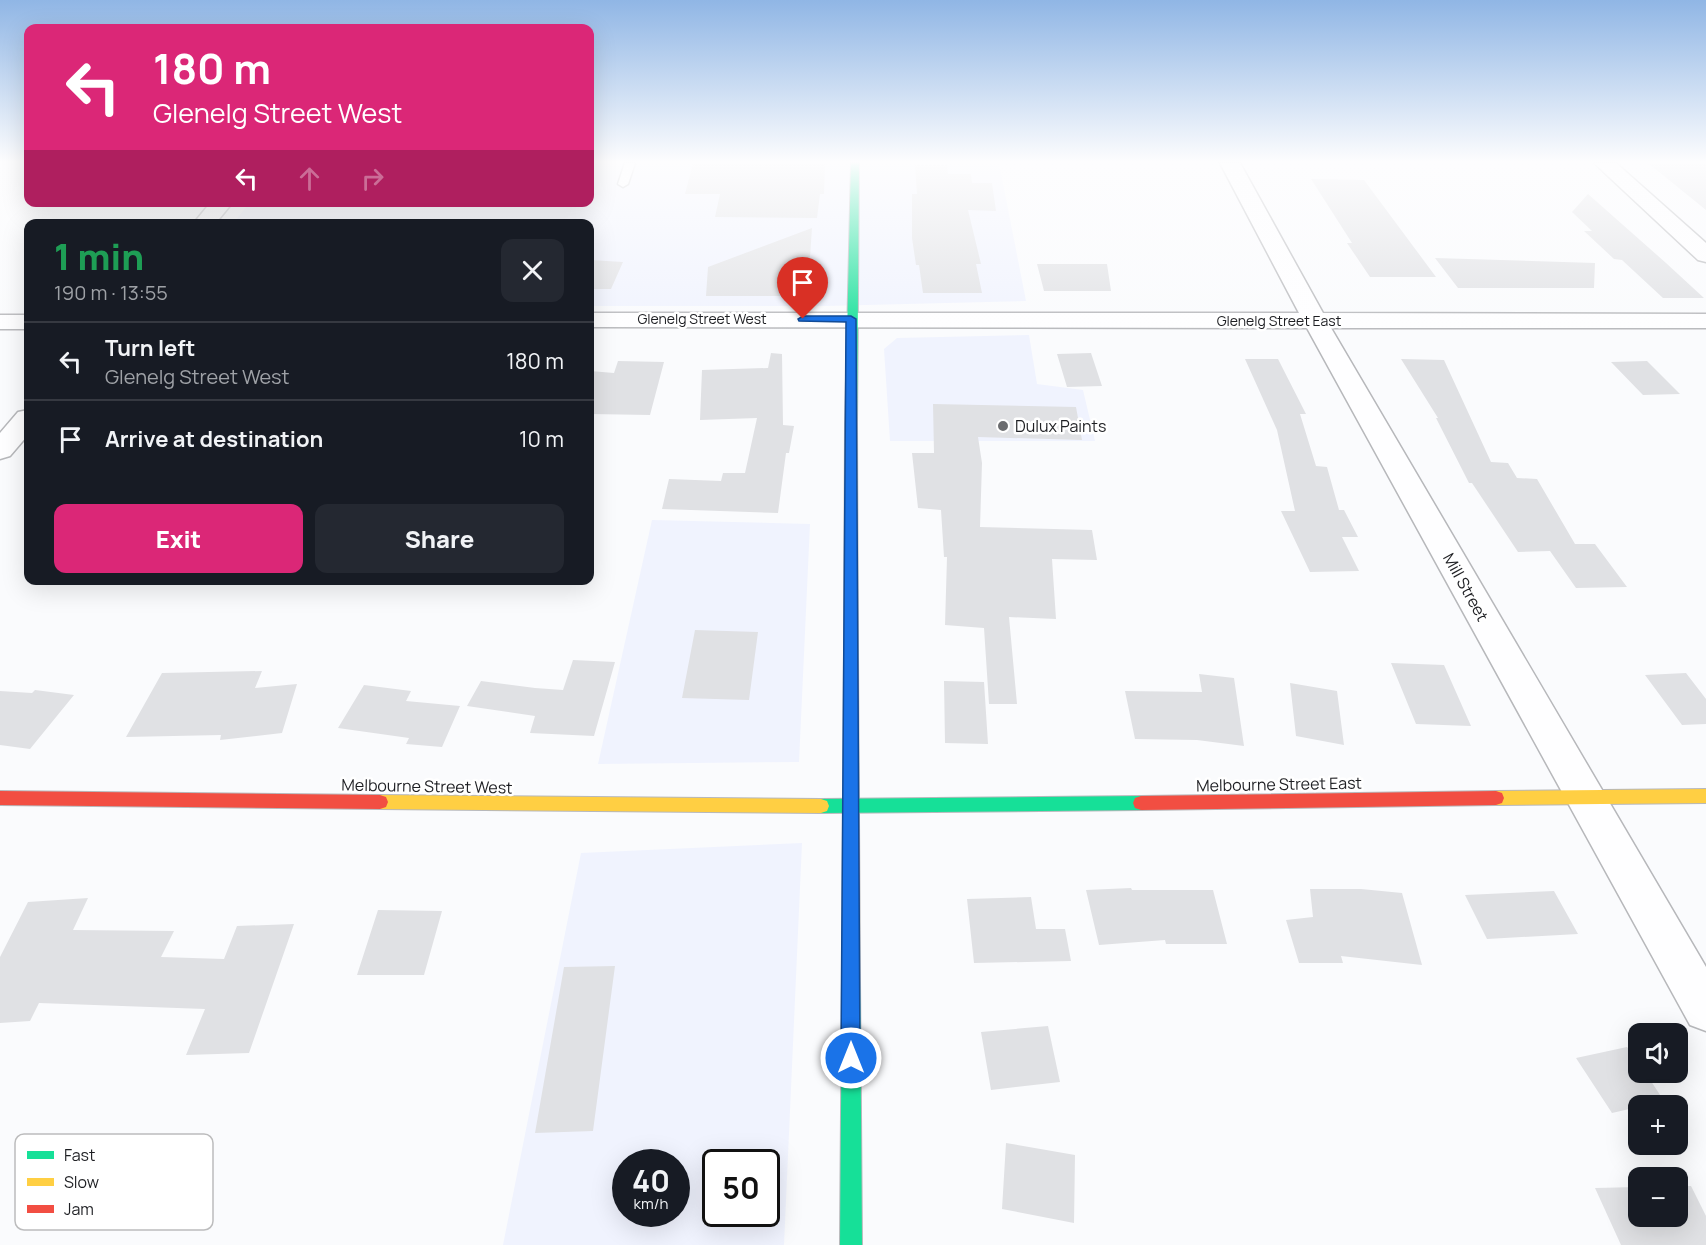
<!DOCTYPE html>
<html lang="en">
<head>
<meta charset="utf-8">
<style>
	:root { --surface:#171b24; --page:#242831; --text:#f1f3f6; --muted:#9ea1a6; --line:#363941; --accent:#db2777 }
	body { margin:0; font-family:Manrope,sans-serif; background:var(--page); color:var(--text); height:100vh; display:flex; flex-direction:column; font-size:22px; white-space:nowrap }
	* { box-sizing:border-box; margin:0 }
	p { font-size:20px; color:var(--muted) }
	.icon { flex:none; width:33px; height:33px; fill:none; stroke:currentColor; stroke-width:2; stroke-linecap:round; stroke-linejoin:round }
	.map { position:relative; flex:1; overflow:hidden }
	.drawer { position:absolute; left:24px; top:219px; width:570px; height:366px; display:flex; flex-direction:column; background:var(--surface); border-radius:12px; box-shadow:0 6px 24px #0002 }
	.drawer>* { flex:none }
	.banner { position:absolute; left:24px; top:24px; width:570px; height:183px; border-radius:12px; box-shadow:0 6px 24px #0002; background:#db2777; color:#fff; overflow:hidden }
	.tools { position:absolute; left:1628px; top:1023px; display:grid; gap:12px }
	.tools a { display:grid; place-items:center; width:60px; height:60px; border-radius:12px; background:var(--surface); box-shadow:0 6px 24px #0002; font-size:30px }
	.speed { position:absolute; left:612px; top:1149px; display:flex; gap:12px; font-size:30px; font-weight:700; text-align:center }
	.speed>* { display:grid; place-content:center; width:78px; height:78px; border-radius:50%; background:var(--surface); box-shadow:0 6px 24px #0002; line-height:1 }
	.speed small { font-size:15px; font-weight:400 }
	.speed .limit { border:3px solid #111; border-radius:9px; background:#fff; color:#111 }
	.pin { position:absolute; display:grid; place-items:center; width:51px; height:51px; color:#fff; margin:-62px -26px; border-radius:50% 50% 50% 0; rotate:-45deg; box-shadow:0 0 6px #0007 }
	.pin .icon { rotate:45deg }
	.me { position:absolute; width:66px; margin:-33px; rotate:0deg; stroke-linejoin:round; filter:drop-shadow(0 0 4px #0008) }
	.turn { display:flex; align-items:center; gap:21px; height:126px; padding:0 30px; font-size:27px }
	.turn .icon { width:78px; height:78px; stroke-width:2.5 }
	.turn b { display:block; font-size:42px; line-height:51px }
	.lanes { display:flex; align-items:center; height:57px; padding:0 30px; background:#0003; justify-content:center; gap:30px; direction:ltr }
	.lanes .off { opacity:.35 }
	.round { display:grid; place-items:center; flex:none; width:63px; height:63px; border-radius:12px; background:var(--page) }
	.headline { display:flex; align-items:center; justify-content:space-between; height:102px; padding:0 30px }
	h1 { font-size:36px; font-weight:800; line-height:45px; color:#1e9e55 }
	.button { display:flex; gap:12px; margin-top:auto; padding:12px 30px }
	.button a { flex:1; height:69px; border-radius:12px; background:var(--accent); color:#fff; font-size:24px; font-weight:800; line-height:69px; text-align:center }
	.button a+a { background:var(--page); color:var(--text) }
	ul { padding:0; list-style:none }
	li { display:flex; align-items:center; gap:18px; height:78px; padding:0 30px; border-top:2px solid var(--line) }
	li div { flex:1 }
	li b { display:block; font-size:22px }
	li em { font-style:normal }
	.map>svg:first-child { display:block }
	.built { fill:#f0f3fe; fill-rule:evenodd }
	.building { fill:#e0e1e4 }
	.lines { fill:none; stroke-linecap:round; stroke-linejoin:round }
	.lane-casing { stroke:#b7b8bb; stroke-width:3 }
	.street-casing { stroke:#b7b8bb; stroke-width:3 }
	.fast-casing { stroke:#b7b8bb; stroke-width:2 }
	.slow-casing { stroke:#b7b8bb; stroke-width:2 }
	.jam-casing { stroke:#b7b8bb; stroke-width:2 }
	.lane { fill:#fefeff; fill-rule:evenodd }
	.street { fill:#fefeff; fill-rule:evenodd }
	.fast { fill:#16e098; fill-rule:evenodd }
	.slow { fill:#ffcf43; fill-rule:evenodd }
	.jam { fill:#f24e42; fill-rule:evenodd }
	.route { fill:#1a73e8; stroke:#114b97; stroke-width:1.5 }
	.poi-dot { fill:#6b6c6f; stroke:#fff; stroke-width:2 }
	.labels { text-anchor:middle; stroke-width:5; stroke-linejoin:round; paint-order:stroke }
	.far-street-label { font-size:14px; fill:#1e1f23; stroke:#fff }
	.poi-label { font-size:16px; fill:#1e1f23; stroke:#fff; text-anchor:start }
	.street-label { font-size:16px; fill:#1e1f23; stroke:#fff }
	.key { fill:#fff; stroke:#bcbcbd; stroke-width:1.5 }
	.key-label { font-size:16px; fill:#1e1f23 }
</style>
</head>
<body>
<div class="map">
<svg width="1706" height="1245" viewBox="0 0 1706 1245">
	<rect width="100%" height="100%" fill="#fafbfd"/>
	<path class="built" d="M 590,163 L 999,163 L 1026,301 L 825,306 L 590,306 L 590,224 L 233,224 L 249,203 L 590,202 Z
		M 1029,335 L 1037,384 L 1083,390 L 1095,441 L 890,441 L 884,349 L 897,338 Z
		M 652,520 L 810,524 L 799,762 L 598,764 Z
		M 802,843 L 784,1245 L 503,1245 L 581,853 ZM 626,1162 L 676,1162 L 676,1214 L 626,1214 ZM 716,1162 L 766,1162 L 766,1214 L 716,1214 Z"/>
	<path class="building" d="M 693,163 L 825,163 L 824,194 L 820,194 L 817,218 L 715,217 L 720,194 L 685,194 Z
		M 1648,163 L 1706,163 L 1706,210 Z
		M 915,165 L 947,165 L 948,174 L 971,174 L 972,183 L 992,183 L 996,211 L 968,210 L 981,264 L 976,264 L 982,293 L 923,293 L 919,265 L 916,265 L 912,238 L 912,194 L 917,194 Z
		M 1311,179 L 1364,180 L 1436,277 L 1370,277 L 1347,243 L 1352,243 Z
		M 1588,194 L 1666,263 L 1704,298 L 1663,298 L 1622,260 L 1614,259 L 1584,231 L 1592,231 L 1572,212 Z
		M 812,228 L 808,286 L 791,296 L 706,296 L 708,267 Z
		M 1435,258 L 1595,263 L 1594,288 L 1458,288 Z
		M 590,260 L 623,262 L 611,289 L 590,289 Z
		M 1037,264 L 1107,264 L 1111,291 L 1044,291 Z
		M 771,353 L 782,354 L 783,425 L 794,426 L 789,453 L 786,453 L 778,513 L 662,509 L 669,479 L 721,481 L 723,473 L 745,473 L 757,418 L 700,420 L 702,370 L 768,368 Z
		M 1091,353 L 1102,386 L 1067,387 L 1057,354 Z
		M 1245,359 L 1278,359 L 1306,414 L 1300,414 L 1316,466 L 1327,467 L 1339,510 L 1344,510 L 1358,537 L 1342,537 L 1359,571 L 1310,572 L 1281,511 L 1295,511 L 1277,430 Z
		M 1401,359 L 1444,360 L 1491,462 L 1508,463 L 1517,478 L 1537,479 L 1575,544 L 1595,544 L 1627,587 L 1576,588 L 1550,551 L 1518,552 L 1472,483 L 1469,483 L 1436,418 L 1438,418 Z
		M 618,361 L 664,362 L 650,415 L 590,414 L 590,371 L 614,373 Z
		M 1647,361 L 1680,394 L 1643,395 L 1611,362 Z
		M 933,404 L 1076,407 L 1082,440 L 978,437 L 982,463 L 980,527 L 1092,530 L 1097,560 L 1052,559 L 1056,619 L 1009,617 L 1017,704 L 989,704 L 984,628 L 945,625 L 947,557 L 944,557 L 941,510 L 918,508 L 912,453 L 934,453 Z
		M 695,630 L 758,632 L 749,700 L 682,698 Z
		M 573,660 L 615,662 L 594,736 L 530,733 L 535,716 L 467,706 L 481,681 L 535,688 L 563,690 Z
		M 1391,663 L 1444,665 L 1471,726 L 1416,724 Z
		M 262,671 L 255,688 L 297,684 L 282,733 L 220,740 L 221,735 L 126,737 L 162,673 Z
		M 1686,673 L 1706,699 L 1706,724 L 1682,725 L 1645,675 Z
		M 1199,674 L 1234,678 L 1244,746 L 1197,740 L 1135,739 L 1125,691 L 1202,692 Z
		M 944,681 L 984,682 L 988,744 L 945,743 Z
		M 1290,683 L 1337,691 L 1344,745 L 1296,736 Z
		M 364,685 L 411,691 L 406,701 L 460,706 L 442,747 L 406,744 L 409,738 L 338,728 Z
		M 35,690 L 74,695 L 30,749 L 0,745 L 0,691 L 32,693 Z
		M 1131,888 L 1132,890 L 1213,890 L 1227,944 L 1166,944 L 1165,940 L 1099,945 L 1086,890 Z
		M 1310,889 L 1361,889 L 1402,893 L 1422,965 L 1341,956 L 1343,963 L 1299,963 L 1286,920 L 1313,917 Z
		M 1554,891 L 1578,934 L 1487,939 L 1465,895 Z
		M 1031,897 L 1036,929 L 1065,929 L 1071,961 L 974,963 L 967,899 Z
		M 88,898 L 73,930 L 174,931 L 161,957 L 224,959 L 237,926 L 294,924 L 249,1053 L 186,1055 L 205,1009 L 39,1003 L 30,1021 L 0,1023 L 0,957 L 28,902 Z
		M 378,910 L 442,911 L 424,975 L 357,975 Z
		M 615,966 L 593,1131 L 535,1133 L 564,967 Z
		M 1048,1026 L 1060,1082 L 991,1090 L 981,1032 Z
		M 1627,1047 L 1638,1062 L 1638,1072 L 1645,1072 L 1664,1101 L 1612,1113 L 1576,1058 Z
		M 1006,1143 L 1075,1155 L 1074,1223 L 1002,1209 Z
		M 1677,1186 L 1691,1186 L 1706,1216 L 1706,1245 L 1621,1245 L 1595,1188 L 1638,1187 L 1638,1216 L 1677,1216 Z"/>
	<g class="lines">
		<defs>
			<path id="lane" d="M 625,163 L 635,163 L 628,184 L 623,187 L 618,184 Z"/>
			<path id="street" d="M 1220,163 L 1240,163 L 1323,313 L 1706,314 L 1706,328 L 1331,328 L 1706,967 L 1706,1031 L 1690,1025 L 1307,328 L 590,327 L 590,313 L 1299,313 Z
				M 1594,163 L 1616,163 L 1706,243 L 1706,262 L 1698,260 Z
				M 211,202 L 233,202 L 215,224 L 193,224 Z
				M 0,315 L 28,315 L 28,329 L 0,329 Z
				M 28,410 L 28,435 L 10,456 L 0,459 L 0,433 L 18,412 Z"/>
			<path id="fast" d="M 851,163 L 859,163 L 857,424 L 851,428 L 845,424 Z
				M 1141,796 L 1147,798 L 1149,803 L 1147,808 L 1141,810 L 821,813 L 815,811 L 813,806 L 815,801 L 821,799 Z
				M 851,973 L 857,976 L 860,982 L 862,1245 L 840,1245 L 842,982 L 845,976 Z"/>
			<path id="slow" d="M 851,420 L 857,424 L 858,656 L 856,660 L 846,660 L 844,656 L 845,424 Z
				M 1706,789 L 1706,803 L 1496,805 L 1490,803 L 1488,798 L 1490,793 L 1496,791 Z
				M 380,795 L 821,799 L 827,801 L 829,806 L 827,811 L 821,813 L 380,809 L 374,807 L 372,802 L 374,797 Z"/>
			<path id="jam" d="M 851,651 L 856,652 L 858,656 L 860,982 L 857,988 L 851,991 L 845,988 L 842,982 L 844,656 L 846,652 Z
				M 0,791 L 380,795 L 386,797 L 388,802 L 386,807 L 380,809 L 0,805 Z
				M 1496,791 L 1502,793 L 1504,798 L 1502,803 L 1496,805 L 1141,810 L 1135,808 L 1133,803 L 1135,798 L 1141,796 Z"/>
		</defs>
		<use href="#lane" class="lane-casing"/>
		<use href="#street" class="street-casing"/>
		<use href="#fast" class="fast-casing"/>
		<use href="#slow" class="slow-casing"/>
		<use href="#jam" class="jam-casing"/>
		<use href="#lane" class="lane"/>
		<use href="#street" class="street"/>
		<use href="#fast" class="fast"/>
		<use href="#slow" class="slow"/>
		<use href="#jam" class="jam"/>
	</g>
	<linearGradient id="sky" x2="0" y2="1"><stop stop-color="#90b6e5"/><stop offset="0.48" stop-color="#fdfdfe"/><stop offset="1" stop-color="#fdfdfe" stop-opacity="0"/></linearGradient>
	<rect width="1706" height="337" fill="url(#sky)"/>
	<path class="route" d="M 803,316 L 851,316 L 856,319 L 860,1058 L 858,1064 L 851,1067 L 844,1064 L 841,1058 L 846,322 L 799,321 L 798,319 Z"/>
	<circle class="poi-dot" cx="1003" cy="426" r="6"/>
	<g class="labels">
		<g class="far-street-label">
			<text x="702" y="324">Glenelg Street West</text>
			<text x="1279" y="326">Glenelg Street East</text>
		</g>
		<g class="poi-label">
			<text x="1015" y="432">Dulux Paints</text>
		</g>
		<g class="street-label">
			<text transform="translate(1466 587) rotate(61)" y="6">Mill Street</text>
			<text transform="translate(1279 784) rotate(-1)" y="6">Melbourne Street East</text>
			<text transform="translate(427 786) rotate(1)" y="6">Melbourne Street West</text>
		</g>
	</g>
	<rect x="15" y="1134" width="198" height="96" rx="9" class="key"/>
	<rect x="27" y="1151" width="27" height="8" fill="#16e098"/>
	<rect x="27" y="1178" width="27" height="8" fill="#ffcf43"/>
	<rect x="27" y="1205" width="27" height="8" fill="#f24e42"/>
	<g class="key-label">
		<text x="64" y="1161">Fast</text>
		<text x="64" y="1188">Slow</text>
		<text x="64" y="1215">Jam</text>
	</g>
</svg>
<div class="tools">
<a><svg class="icon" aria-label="sound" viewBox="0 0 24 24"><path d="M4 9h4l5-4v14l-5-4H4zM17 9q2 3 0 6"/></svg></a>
<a>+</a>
<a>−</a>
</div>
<div class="speed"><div>40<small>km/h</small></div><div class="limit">50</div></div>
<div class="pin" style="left:803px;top:319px;background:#d93025"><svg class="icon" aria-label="arrive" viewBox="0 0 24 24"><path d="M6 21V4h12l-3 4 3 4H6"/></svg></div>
<svg class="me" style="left:851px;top:1058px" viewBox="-20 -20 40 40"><circle r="17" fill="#1a73e8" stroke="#fff" stroke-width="3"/><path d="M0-11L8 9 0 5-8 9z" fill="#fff"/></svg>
<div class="banner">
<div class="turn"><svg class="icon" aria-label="left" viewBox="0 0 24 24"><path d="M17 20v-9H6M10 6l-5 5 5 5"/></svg><div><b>180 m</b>Glenelg Street West</div></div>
<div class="lanes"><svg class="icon" aria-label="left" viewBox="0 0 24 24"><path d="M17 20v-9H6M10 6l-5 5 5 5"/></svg><svg class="icon off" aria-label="ahead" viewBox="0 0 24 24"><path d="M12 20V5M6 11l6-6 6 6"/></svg><svg class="icon off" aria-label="right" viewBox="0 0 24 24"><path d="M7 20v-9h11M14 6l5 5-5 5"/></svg></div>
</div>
<section class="drawer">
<div class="headline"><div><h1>1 min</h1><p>190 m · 13:55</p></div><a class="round"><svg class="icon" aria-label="close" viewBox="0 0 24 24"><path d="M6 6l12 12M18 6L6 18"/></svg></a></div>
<ul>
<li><svg class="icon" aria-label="left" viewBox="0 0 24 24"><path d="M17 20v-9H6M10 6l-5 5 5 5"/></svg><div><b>Turn left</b><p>Glenelg Street West</p></div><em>180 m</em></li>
<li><svg class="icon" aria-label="arrive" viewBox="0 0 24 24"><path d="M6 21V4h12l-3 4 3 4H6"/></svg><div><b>Arrive at destination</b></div><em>10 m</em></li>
</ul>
<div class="button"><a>Exit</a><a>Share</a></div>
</section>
</div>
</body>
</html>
